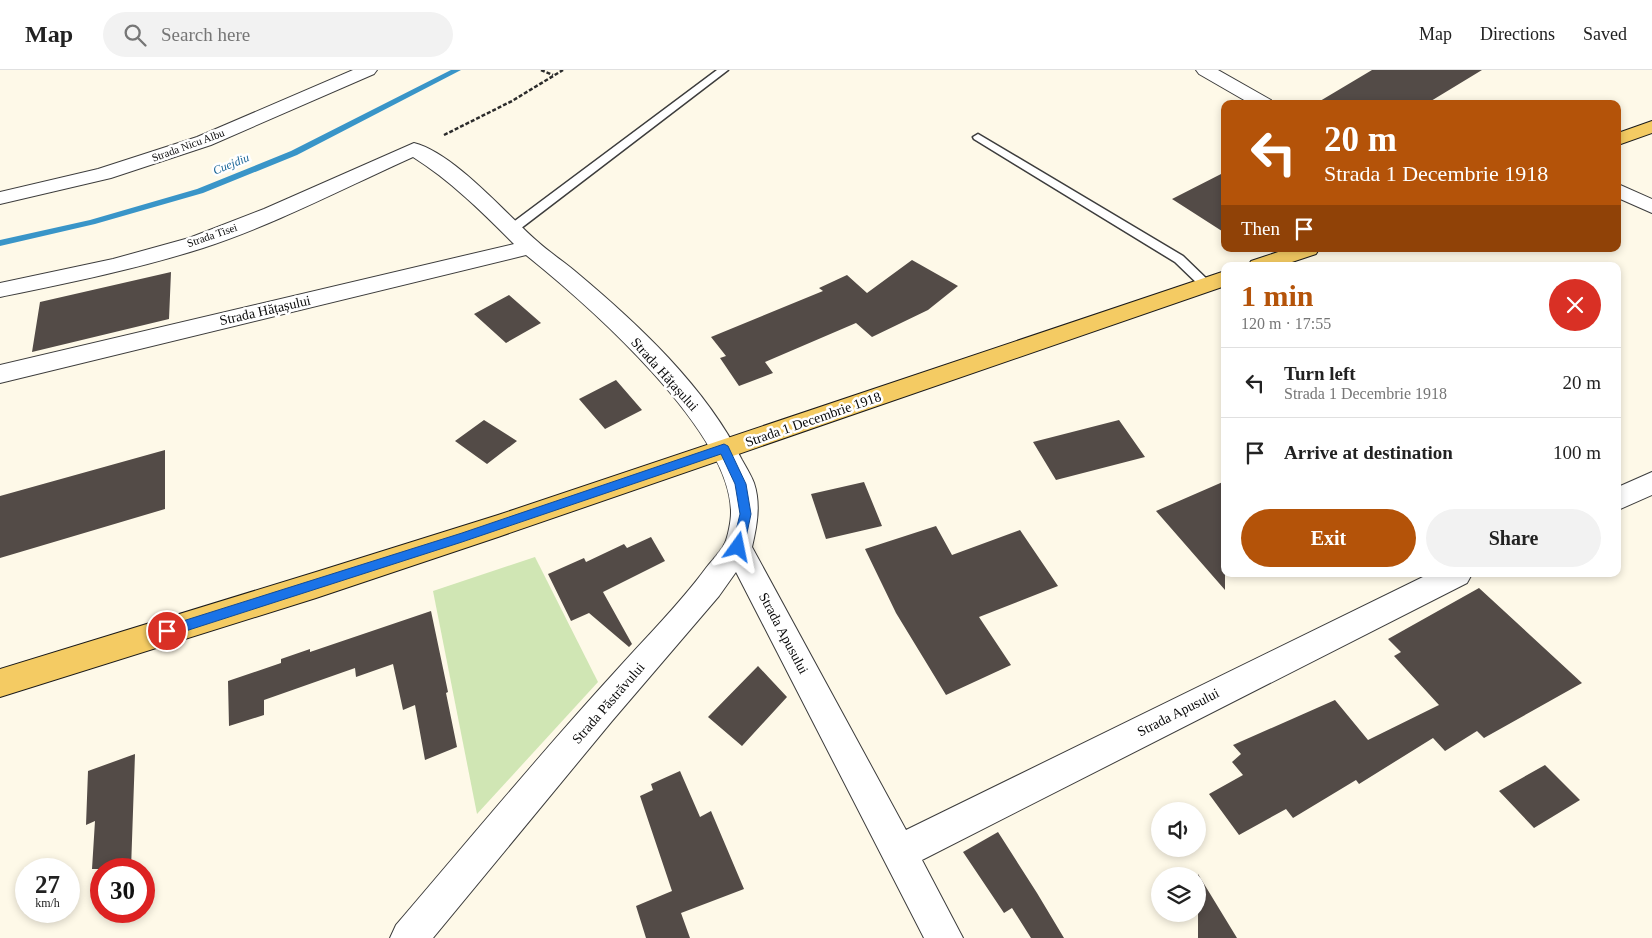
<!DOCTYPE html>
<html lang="en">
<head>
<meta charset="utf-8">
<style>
	:root { --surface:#fff; --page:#f2f2f2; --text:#222; --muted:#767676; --line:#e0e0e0; --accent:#b45309 }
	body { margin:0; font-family:"Times New Roman",serif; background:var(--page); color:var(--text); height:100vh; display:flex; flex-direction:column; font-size:19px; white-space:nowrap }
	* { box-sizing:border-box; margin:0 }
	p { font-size:16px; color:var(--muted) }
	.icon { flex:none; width:28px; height:28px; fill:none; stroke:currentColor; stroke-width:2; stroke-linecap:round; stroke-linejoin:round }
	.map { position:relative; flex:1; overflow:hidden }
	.drawer { position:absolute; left:1221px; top:192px; width:400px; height:315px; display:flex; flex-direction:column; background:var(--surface); border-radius:10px; box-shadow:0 2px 8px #0003 }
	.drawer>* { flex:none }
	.guide { position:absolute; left:1221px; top:30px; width:400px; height:152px; border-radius:10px; box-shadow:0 2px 8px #0003; background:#b45309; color:#fff; overflow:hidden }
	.controls { position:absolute; left:1151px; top:732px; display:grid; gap:10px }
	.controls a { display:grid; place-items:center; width:55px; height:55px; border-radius:50%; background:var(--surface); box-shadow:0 2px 8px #0003; font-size:25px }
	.speed { position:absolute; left:15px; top:788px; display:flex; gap:10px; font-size:25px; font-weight:700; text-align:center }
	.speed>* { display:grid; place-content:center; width:65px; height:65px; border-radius:50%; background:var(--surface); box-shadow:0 2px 8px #0003; line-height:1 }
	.speed small { font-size:12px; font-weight:400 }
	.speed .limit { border:8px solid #d22; background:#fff; color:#111 }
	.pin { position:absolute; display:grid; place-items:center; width:42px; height:42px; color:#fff; margin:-21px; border:2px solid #fff; border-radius:50%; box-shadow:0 1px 5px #0007 }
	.me { position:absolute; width:55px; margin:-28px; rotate:12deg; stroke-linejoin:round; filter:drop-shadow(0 0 4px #0008) }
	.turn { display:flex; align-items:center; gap:18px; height:105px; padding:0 20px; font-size:22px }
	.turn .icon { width:65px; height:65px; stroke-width:2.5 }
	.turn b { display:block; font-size:35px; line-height:42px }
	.then { display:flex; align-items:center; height:48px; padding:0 20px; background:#0003; gap:10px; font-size:19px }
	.round { display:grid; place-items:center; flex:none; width:52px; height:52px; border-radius:26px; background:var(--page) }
	.overview { display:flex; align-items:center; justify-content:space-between; height:85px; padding:0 20px }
	h1 { font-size:30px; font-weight:700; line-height:38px; color:var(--accent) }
	.action { display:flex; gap:10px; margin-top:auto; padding:10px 20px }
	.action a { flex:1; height:58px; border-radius:30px; background:var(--accent); color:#fff; font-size:20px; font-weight:700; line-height:58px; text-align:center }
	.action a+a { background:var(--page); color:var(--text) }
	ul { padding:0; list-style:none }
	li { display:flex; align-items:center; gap:15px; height:70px; padding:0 20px; border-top:1px solid var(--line) }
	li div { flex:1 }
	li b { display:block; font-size:19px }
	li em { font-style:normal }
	header { display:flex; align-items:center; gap:30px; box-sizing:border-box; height:70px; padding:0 25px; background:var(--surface); border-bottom:1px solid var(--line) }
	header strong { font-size:24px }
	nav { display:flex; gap:28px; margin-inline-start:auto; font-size:18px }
	.search { width:350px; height:45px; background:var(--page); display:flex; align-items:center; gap:12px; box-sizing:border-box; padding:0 18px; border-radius:28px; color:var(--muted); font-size:19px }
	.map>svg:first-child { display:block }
	.green { fill:#d0e6b4 }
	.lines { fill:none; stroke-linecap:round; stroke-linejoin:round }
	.stream { fill:#3995c8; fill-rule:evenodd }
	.building { fill:#534b47 }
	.lane-casing { stroke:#3d3d3d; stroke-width:3 }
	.street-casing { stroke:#3d3d3d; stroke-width:2 }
	.primary-casing { stroke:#1b1b1b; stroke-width:2 }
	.path { stroke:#2c2c2c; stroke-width:2.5; stroke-dasharray:4 2; stroke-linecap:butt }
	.lane { fill:#fff; fill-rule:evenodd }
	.street { fill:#fff; fill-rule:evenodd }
	.primary { fill:#f4cb63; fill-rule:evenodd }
	.route { fill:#1a73e8; stroke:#114b97 }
	.labels { text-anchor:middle; stroke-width:5; stroke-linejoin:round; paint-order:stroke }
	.far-street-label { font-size:11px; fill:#0a0a0a; stroke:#fff }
	.far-water-label { font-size:12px; font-style:italic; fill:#196597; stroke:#fff }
	.street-label { font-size:14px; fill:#0a0a0a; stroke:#fff }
</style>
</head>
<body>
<header>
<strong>Map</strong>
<div class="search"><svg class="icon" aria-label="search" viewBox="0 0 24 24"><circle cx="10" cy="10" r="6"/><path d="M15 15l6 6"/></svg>Search here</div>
<nav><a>Map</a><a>Directions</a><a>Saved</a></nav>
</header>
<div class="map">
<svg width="1652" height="868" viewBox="0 0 1652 868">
	<rect width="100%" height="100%" fill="#fef9e8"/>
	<path class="green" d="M 535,487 L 598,612 L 477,744 L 433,521 Z"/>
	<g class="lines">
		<path class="stream" d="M 451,0 L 461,0 L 297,85 L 203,123 L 95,154 L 0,176 L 0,170 L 90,150 L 197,119 L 291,81 Z"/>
	</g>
	<path class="building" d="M 1372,0 L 1482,0 L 1426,34 L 1315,34 Z
		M 1225,102 L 1225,163 L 1172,129 Z
		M 912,190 L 958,216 L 928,240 L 872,267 L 856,253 L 765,292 L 773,303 L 739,316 L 720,288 L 726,286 L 711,267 L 823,221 L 819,218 L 847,205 L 867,223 Z
		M 171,202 L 169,249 L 32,282 L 40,232 Z
		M 509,225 L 541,253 L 506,273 L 474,244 Z
		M 616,310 L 642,340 L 605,359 L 579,329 Z
		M 484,350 L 517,371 L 487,394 L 455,371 Z
		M 1119,350 L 1145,387 L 1056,410 L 1033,372 Z
		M 165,380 L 165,439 L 0,488 L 0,426 Z
		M 1225,411 L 1225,520 L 1156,441 Z
		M 864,412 L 882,456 L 826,469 L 811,424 Z
		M 936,456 L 952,485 L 1020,460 L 1058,516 L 979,547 L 1011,595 L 946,625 L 896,543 L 865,479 Z
		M 651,467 L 665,491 L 603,522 L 632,574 L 629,577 L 589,543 L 571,551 L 548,504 L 584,488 L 586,492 L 624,474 L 627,478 Z
		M 1479,518 L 1582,613 L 1484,668 L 1477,661 L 1445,681 L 1433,668 L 1359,714 L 1356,710 L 1293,748 L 1286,739 L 1239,765 L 1209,724 L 1243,705 L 1232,692 L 1241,684 L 1233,675 L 1335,630 L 1368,670 L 1439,635 L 1394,586 L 1401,582 L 1388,569 Z
		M 431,541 L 448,622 L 446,623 L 457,677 L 425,690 L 415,635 L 403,640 L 393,594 L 356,607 L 355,598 L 264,630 L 264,645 L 229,656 L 228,611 L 281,593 L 281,589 L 310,579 L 310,582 Z
		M 758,596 L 787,627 L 742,676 L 708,647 Z
		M 135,684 L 131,799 L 92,799 L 95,751 L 86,755 L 88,701 Z
		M 1545,695 L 1580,730 L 1534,758 L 1499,721 Z
		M 680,701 L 700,747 L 711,741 L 744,819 L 681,843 L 690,868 L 646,868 L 636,836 L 672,821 L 640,726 L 653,720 L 651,714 Z
		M 998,762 L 1037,823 L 1064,868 L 1031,868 L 1012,838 L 1004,843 L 963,782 Z
		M 1198,804 L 1237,868 L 1198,868 Z"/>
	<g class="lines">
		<defs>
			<path id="lane" d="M 717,0 L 728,0 L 516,162 L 508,162 L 506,159 L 508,156 Z
				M 978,64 L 1183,186 L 1210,212 L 1212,215 L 1210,218 L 1202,218 L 1175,192 L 974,69 L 973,67 Z"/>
			<path id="street" d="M 353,0 L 377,0 L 374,4 L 211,75 L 111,108 L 0,134 L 0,122 L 98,99 L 197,67 Z
				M 1196,0 L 1218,0 L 1271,30 L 1274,34 L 1251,34 L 1199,4 Z
				M 414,73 C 454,83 506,144 537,171 C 549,182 563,191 576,202 C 637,253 706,317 742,390 C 746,397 751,405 754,413 C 761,434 757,456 752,477 L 906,760 L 1429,504 L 1472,504 L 1467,513 L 922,790 L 963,868 L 924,868 L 736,502 L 719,526 L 612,651 L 433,868 L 390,868 L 396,855 C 468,771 539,685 614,603 C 645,568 679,535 706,498 C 712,490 721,482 725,473 C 728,466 731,451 731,443 C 732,361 587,234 526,185 L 0,313 L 0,295 L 514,174 C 482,142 451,111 413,87 C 344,118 276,154 203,178 C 137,199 68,213 0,227 L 0,213 L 113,189 L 189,168 L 264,139 Z
				M 1618,114 L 1652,129 L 1652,143 L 1618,128 Z
				M 1652,402 L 1652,425 L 1618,440 L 1618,417 Z"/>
			<path id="primary" d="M 1652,51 L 1652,63 L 1618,75 L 1618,63 Z
				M 1287,179 L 1319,179 L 1316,184 L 1280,196 L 1248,196 L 1251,191 Z
				M 1225,201 L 1225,216 L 498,467 L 316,528 L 0,627 L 0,599 L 316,502 L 498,445 Z"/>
		</defs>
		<use href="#lane" class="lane-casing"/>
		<use href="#street" class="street-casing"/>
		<use href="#primary" class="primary-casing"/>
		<path class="path" d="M 541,0 L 553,5
			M 444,65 L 512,31 L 563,0"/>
		<use href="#lane" class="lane"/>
		<use href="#street" class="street"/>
		<use href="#primary" class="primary"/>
	</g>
	<path class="route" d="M 724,374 L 728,376 L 746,414 L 751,444 L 744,477 L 743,481 L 734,481 L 732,477 L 740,444 L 735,414 L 721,384 L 462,472 L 167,567 L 163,565 L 161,561 L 163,557 L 167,556 L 462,463 Z"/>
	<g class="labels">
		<g class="far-street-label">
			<text transform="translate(188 75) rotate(-20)" y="4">Strada Nicu Albu</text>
			<text transform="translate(212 165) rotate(-19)" y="4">Strada Tisei</text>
		</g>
		<g class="far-water-label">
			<text transform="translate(231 94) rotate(-22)" y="4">Cuejdiu</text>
		</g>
		<g class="street-label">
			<text transform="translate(265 240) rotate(-13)" y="5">Strada Hățașului</text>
			<text transform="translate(665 304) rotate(48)" y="5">Strada Hățașului</text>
			<text transform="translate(813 349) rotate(-19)" y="5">Strada 1 Decembrie 1918</text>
			<text transform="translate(784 563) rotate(62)" y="5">Strada Apusului</text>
			<text transform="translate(608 633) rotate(-49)" y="5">Strada Păstrăvului</text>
			<text transform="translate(1178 642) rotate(-27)" y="5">Strada Apusului</text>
		</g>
	</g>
</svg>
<div class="controls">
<a><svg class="icon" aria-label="sound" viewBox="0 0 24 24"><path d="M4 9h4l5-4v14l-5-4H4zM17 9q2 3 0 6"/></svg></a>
<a><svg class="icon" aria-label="layers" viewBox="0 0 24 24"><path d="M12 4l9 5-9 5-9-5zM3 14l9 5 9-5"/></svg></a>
</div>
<div class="speed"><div>27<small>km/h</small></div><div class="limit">30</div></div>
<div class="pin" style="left:167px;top:561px;background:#d93025"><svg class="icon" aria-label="arrive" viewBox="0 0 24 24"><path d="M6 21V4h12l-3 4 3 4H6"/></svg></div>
<svg class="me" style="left:738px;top:477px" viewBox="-20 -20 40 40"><path d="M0-17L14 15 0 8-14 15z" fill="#1a73e8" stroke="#fff" stroke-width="4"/></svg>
<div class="guide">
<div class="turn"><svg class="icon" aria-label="left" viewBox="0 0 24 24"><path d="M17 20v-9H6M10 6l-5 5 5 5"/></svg><div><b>20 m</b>Strada 1 Decembrie 1918</div></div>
<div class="then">Then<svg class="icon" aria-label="arrive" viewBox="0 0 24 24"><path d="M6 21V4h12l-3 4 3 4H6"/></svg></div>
</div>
<section class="drawer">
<div class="overview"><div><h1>1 min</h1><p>120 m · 17:55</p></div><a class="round" style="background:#d93025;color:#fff"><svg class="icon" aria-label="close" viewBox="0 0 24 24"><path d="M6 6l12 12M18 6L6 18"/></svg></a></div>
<ul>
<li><svg class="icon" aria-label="left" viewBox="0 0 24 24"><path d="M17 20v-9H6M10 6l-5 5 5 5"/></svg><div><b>Turn left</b><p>Strada 1 Decembrie 1918</p></div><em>20 m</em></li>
<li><svg class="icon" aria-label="arrive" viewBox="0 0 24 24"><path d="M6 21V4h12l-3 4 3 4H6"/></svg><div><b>Arrive at destination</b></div><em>100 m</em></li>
</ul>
<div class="action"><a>Exit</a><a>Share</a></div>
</section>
</div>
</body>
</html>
